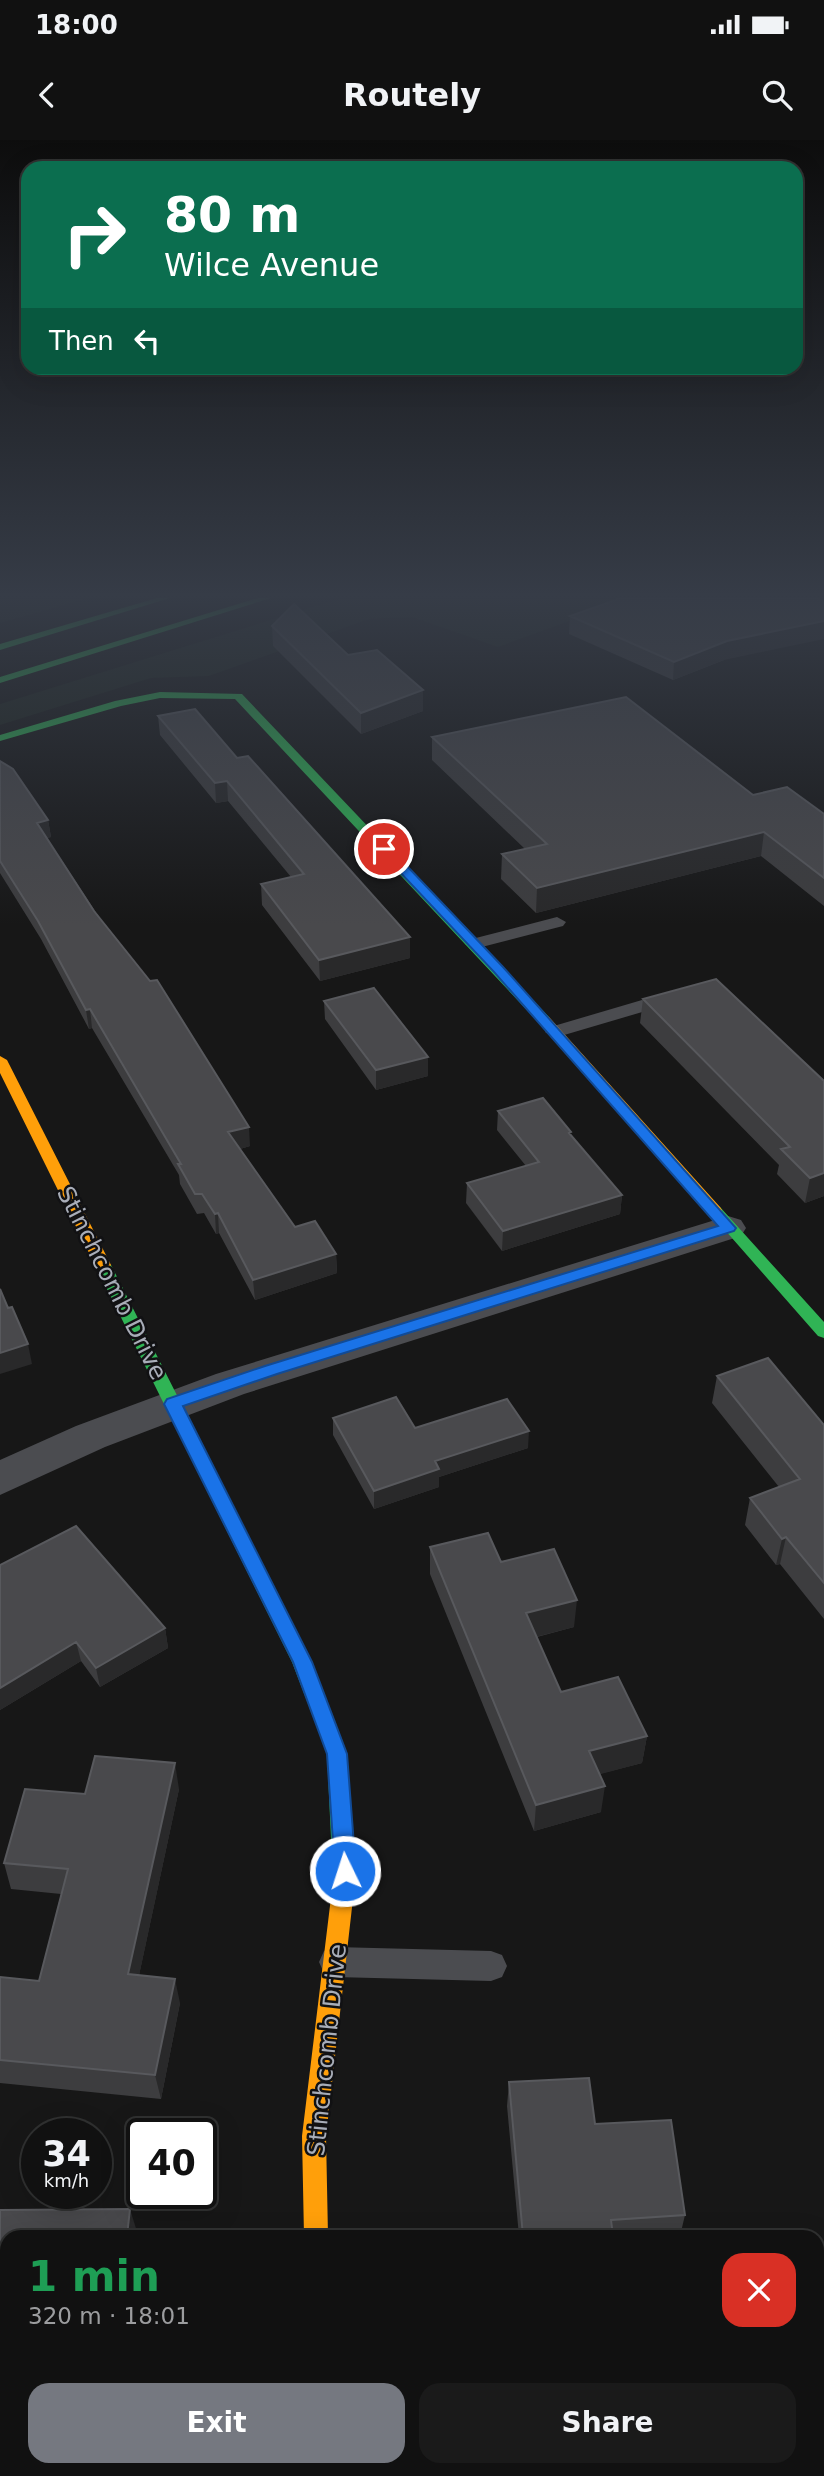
<!DOCTYPE html>
<html lang="en">
<head>
<meta charset="utf-8">
<style>
	:root { --surface:#111; --page:#1a1a1a; --text:#f1f3f6; --muted:#9c9d9f; --line:#303131; --accent:#757880 }
	body { margin:0; font-family:"DejaVu Sans",sans-serif; background:var(--page); color:var(--text); height:100vh; display:flex; flex-direction:column; font-size:26px; white-space:nowrap }
	* { box-sizing:border-box; margin:0 }
	p { font-size:23px; color:var(--muted) }
	.icon { flex:none; width:38px; height:38px; fill:none; stroke:currentColor; stroke-width:2; stroke-linecap:round; stroke-linejoin:round }
	.map { position:relative; flex:1; overflow:hidden }
	.drawer { position:absolute; left:0px; top:2090px; width:824px; height:247px; display:flex; flex-direction:column; background:var(--surface); border-radius:21px 21px 0 0; box-shadow:0 7px 28px #0002,0 0 0 2px var(--line) }
	.drawer>* { flex:none }
	.top-card { position:absolute; left:21px; top:21px; width:782px; height:214px; border-radius:21px; box-shadow:0 7px 28px #0002,0 0 0 2px var(--line); background:#0b6e4f; color:#fff; overflow:hidden }
	.speed { position:absolute; left:21px; top:1978px; display:flex; gap:14px; font-size:35px; font-weight:700; text-align:center }
	.speed>* { display:grid; place-content:center; width:91px; height:91px; border-radius:50%; background:var(--surface); box-shadow:0 7px 28px #0002,0 0 0 2px var(--line); line-height:1 }
	.speed small { font-size:18px; font-weight:400 }
	.speed .limit { border:4px solid #111; border-radius:10px; background:#fff; color:#111 }
	.pin { position:absolute; display:grid; place-items:center; width:60px; height:60px; color:#fff; margin:-30px; border:4px solid #fff; border-radius:50%; box-shadow:0 2px 7px #0007 }
	.me { position:absolute; width:77px; margin:-38px; rotate:356deg; stroke-linejoin:round; filter:drop-shadow(0 0 5px #0008) }
	.turn { display:flex; align-items:center; gap:24px; height:147px; padding:0 28px; font-size:32px }
	.turn .icon { width:91px; height:91px; stroke-width:2.5 }
	.turn b { display:block; font-size:49px; line-height:60px }
	.then { display:flex; align-items:center; height:66px; padding:0 28px; background:#0003; gap:14px; font-size:26px }
	.round { display:grid; place-items:center; flex:none; width:74px; height:74px; border-radius:21px; background:var(--page) }
	.overview { display:flex; align-items:center; justify-content:space-between; height:119px; padding:0 28px }
	h1 { font-size:42px; font-weight:700; line-height:52px; color:#1e9e55 }
	.cta { display:flex; gap:14px; margin-top:auto; padding:14px 28px }
	.cta a { flex:1; height:80px; border-radius:21px; background:var(--accent); color:#fff; font-size:28px; font-weight:700; line-height:80px; text-align:center }
	.cta a+a { background:var(--page); color:var(--text) }
	.status { display:flex; justify-content:space-between; align-items:center; height:49px; padding:0 35px; background:var(--surface); direction:ltr }
	.status svg { height:19px; fill:currentColor }
	header { display:flex; justify-content:space-between; align-items:center; height:91px; padding:0 28px; background:var(--surface); font-size:32px; font-weight:700 }
	.map>svg:first-child { display:block }
	.green { fill:#1d241e }
	.lines { fill:none; stroke-linecap:round; stroke-linejoin:round }
	.lane { fill:#4b4c50; fill-rule:evenodd }
	.street { fill:#4b4c50; fill-rule:evenodd }
	.fast { fill:#30b455; fill-rule:evenodd }
	.slow { fill:#ff9f0a; fill-rule:evenodd }
	.wall { fill:#3d3d3f }
	.shaded-wall { fill:#29292a }
	.building { fill:#49494c; stroke:#58595d; stroke-width:2 }
	.route { fill:#1a73e8; stroke:#114b97; stroke-width:2 }
	.labels { text-anchor:middle; stroke-width:5; stroke-linejoin:round; paint-order:stroke }
	.street-label { font-size:24px; fill:#a8adb8; stroke:#111113 }
</style>
</head>
<body>
<div class="status"><b>18:00</b><svg viewBox="0 0 49 12"><path d="M0 12V9h3v3zM5 12V6h3v6zM10 12V3h3v9zM15 12V0h3v12zM26 1h20v11H26zM47 4h2v5h-2z"/></svg></div>
<header><svg class="icon" aria-label="back" viewBox="0 0 24 24"><path d="M15 5l-7 7 7 7"/></svg>Routely<svg class="icon" aria-label="search" viewBox="0 0 24 24"><circle cx="10" cy="10" r="6"/><path d="M15 15l6 6"/></svg></header>
<div class="map">
<svg width="824" height="2336" viewBox="0 0 824 2336">
	<rect width="100%" height="100%" fill="#171717"/>
	<path class="green" d="M 0,458 L 89,458 L 0,483 Z
		M 341,458 L 633,458 L 498,507 L 412,477 L 369,479 L 209,536 L 151,538 L 0,585 L 0,564 Z"/>
	<g class="lines">
		<path class="lane" d="M 557,777 L 566,782 L 563,786 L 474,809 L 465,804 L 468,800 Z
			M 642,860 L 649,862 L 651,866 L 649,870 L 554,898 L 545,892 L 547,888 Z
			M 335,1807 L 491,1811 L 502,1815 L 507,1826 L 502,1837 L 491,1841 L 335,1837 L 324,1833 L 319,1822 L 324,1811 Z"/>
		<path class="street" d="M 728,1076 L 741,1080 L 746,1088 L 741,1096 L 244,1254 L 105,1307 L 0,1355 L 0,1320 L 76,1286 L 216,1234 Z
			M 290,2329 L 356,2329 L 357,2336 L 291,2336 Z"/>
		<path class="fast" d="M 157,458 L 170,458 L 0,510 L 0,504 Z
			M 258,458 L 271,458 L 0,543 L 0,537 Z
			M 160,552 L 242,554 L 549,877 L 549,883 L 539,883 L 235,559 L 160,558 L 121,566 L 0,601 L 0,595 L 115,561 Z
			M 715,1065 L 720,1067 L 824,1182 L 824,1198 L 818,1196 L 710,1073 L 708,1070 L 710,1067 Z
			M 103,1120 L 111,1125 L 312,1522 L 347,1613 L 355,1741 L 352,1748 L 344,1751 L 336,1748 L 333,1741 L 327,1613 L 292,1522 L 95,1125 Z"/>
		<path class="slow" d="M 544,876 L 549,877 L 720,1067 L 722,1070 L 720,1073 L 710,1073 L 539,883 L 537,880 Z
			M 0,916 L 7,920 L 111,1125 L 108,1129 L 103,1130 L 95,1125 L 0,933 Z
			M 344,1731 L 352,1734 L 355,1741 L 326,1996 L 328,2096 L 304,2096 L 302,1996 L 333,1741 L 336,1734 Z"/>
	</g>
	<path class="wall" d="M 570,476 L 724,520 L 673,540 L 569,494 Z
		M 272,486 L 348,515 L 423,550 L 423,571 L 361,594 L 273,506 Z
		M 158,576 L 237,618 L 410,797 L 410,818 L 320,841 L 262,765 L 261,744 L 291,737 L 228,661 L 216,663 L 160,595 Z
		M 432,597 L 753,655 L 824,674 L 824,766 L 761,716 L 536,773 L 501,739 L 502,714 L 525,709 L 432,620 Z
		M 0,621 L 48,680 L 51,697 L 47,698 L 250,1006 L 240,1009 L 295,1087 L 336,1114 L 337,1133 L 255,1160 L 219,1093 L 216,1094 L 204,1073 L 197,1074 L 180,1044 L 179,1035 L 92,888 L 89,889 L 41,799 L 0,733 Z
		M 643,859 L 824,941 L 824,1056 L 805,1063 L 777,1034 L 779,1025 L 640,883 Z
		M 324,861 L 428,917 L 428,936 L 376,950 L 325,879 Z
		M 498,971 L 571,995 L 622,1055 L 620,1074 L 502,1111 L 466,1063 L 467,1043 L 526,1026 L 497,990 Z
		M 717,1236 L 824,1285 L 824,1479 L 780,1424 L 776,1425 L 745,1385 L 750,1358 L 779,1347 L 712,1263 Z
		M 333,1278 L 415,1288 L 528,1308 L 439,1337 L 439,1347 L 374,1369 L 333,1295 Z
		M 430,1407 L 501,1422 L 574,1487 L 537,1497 L 561,1552 L 647,1596 L 642,1623 L 599,1634 L 601,1672 L 534,1691 L 430,1434 Z
		M 0,1425 L 165,1488 L 168,1508 L 100,1547 L 81,1521 L 0,1570 Z
		M 179,1649 L 139,1835 L 180,1863 L 161,1959 L 0,1943 L 0,1837 L 39,1841 L 61,1754 L 11,1749 L 4,1723 L 85,1654 Z
		M 509,1942 L 595,1984 L 685,2075 L 680,2096 L 519,2096 L 507,1966 Z
		M 540,2329 L 724,2329 L 725,2330 L 722,2336 L 540,2336 Z"/>
	<path class="shaded-wall" d="M 824,481 L 824,499 L 724,520 L 673,540 L 674,522 L 727,501 Z
		M 423,550 L 423,571 L 361,594 L 361,573 Z
		M 227,641 L 228,661 L 216,663 L 215,643 Z
		M 48,680 L 51,697 L 39,700 L 37,683 Z
		M 764,692 L 761,716 L 536,773 L 537,748 Z
		M 410,797 L 410,818 L 320,841 L 319,820 Z
		M 90,869 L 92,888 L 89,889 L 86,870 Z
		M 428,917 L 428,936 L 376,950 L 376,930 Z
		M 249,987 L 250,1006 L 230,1012 L 228,992 Z
		M 824,1033 L 824,1056 L 805,1063 L 810,1038 Z
		M 622,1055 L 620,1074 L 502,1111 L 503,1091 Z
		M 218,1073 L 219,1093 L 216,1094 L 215,1074 Z
		M 336,1114 L 337,1133 L 255,1160 L 253,1140 Z
		M 28,1204 L 32,1224 L 0,1234 L 0,1213 Z
		M 529,1291 L 528,1308 L 439,1337 L 439,1347 L 374,1369 L 374,1351 L 435,1321 Z
		M 786,1397 L 780,1424 L 776,1425 L 782,1399 Z
		M 577,1460 L 574,1487 L 524,1500 L 526,1473 Z
		M 165,1488 L 168,1508 L 100,1547 L 96,1528 Z
		M 76,1502 L 81,1521 L 0,1570 L 0,1548 Z
		M 647,1596 L 642,1623 L 586,1638 L 589,1611 Z
		M 175,1623 L 179,1649 L 134,1859 L 128,1834 Z
		M 605,1646 L 601,1672 L 534,1691 L 536,1665 Z
		M 175,1839 L 180,1863 L 161,1959 L 155,1935 Z
		M 130,2069 L 138,2095 L 138,2096 L 127,2096 Z
		M 52,2329 L 65,2329 L 64,2336 L 51,2336 Z"/>
	<path class="building" d="M 621,458 L 817,458 L 824,462 L 824,481 L 727,501 L 674,522 L 570,476 Z
		M 294,464 L 348,515 L 377,510 L 423,550 L 361,573 L 272,486 Z
		M 626,557 L 753,655 L 787,647 L 824,674 L 824,738 L 764,692 L 537,748 L 502,714 L 547,704 L 432,597 Z
		M 195,569 L 237,618 L 248,616 L 410,797 L 319,820 L 261,744 L 304,734 L 227,641 L 215,643 L 158,576 Z
		M 0,621 L 13,629 L 48,680 L 37,683 L 94,771 L 150,841 L 157,840 L 249,987 L 228,992 L 295,1087 L 315,1081 L 336,1114 L 253,1140 L 218,1073 L 215,1074 L 202,1054 L 195,1054 L 178,1024 L 181,1024 L 90,869 L 86,870 L 38,781 L 0,721 Z
		M 716,839 L 824,941 L 824,1033 L 810,1038 L 781,1009 L 790,1007 L 643,859 Z
		M 374,848 L 428,917 L 376,930 L 324,861 Z
		M 543,958 L 571,992 L 569,993 L 622,1055 L 503,1091 L 467,1043 L 539,1022 L 498,971 Z
		M 0,1149 L 8,1168 L 12,1167 L 28,1204 L 0,1213 Z
		M 768,1218 L 824,1285 L 824,1443 L 786,1397 L 782,1399 L 750,1358 L 800,1339 L 717,1236 Z
		M 396,1257 L 415,1288 L 507,1259 L 529,1291 L 435,1321 L 439,1329 L 374,1351 L 333,1278 Z
		M 76,1386 L 165,1488 L 96,1528 L 76,1502 L 0,1548 L 0,1425 Z
		M 488,1393 L 501,1422 L 554,1409 L 577,1460 L 526,1473 L 561,1552 L 618,1537 L 647,1596 L 589,1611 L 605,1646 L 536,1665 L 430,1407 Z
		M 95,1616 L 175,1623 L 128,1834 L 175,1839 L 155,1935 L 0,1920 L 0,1837 L 39,1841 L 68,1729 L 4,1723 L 25,1649 L 85,1654 Z
		M 589,1938 L 595,1984 L 671,1980 L 685,2075 L 611,2080 L 613,2096 L 523,2096 L 509,1942 Z
		M 130,2069 L 127,2096 L 7,2096 L 7,2329 L 52,2329 L 51,2336 L 0,2336 L 0,2070 Z
		M 545,2329 L 724,2329 L 725,2330 L 639,2335 L 639,2336 L 545,2336 Z"/>
	<linearGradient id="sky" x2="0" y2="1"><stop stop-color="#0d0d0d"/><stop offset="0.58" stop-color="#363c47"/><stop offset="1" stop-color="#363c47" stop-opacity="0"/></linearGradient>
	<rect width="824" height="785" fill="url(#sky)"/>
	<path class="route" d="M 380,706 L 388,706 L 503,827 L 736,1088 L 734,1091 L 277,1234 L 183,1266 L 312,1522 L 347,1614 L 356,1731 L 353,1738 L 345,1741 L 338,1738 L 335,1731 L 327,1614 L 293,1522 L 164,1264 L 167,1259 L 265,1226 L 718,1086 L 494,832 L 380,711 Z"/>
	<g class="labels">
		<g class="street-label">
			<text transform="translate(112 1143) rotate(63)" y="8">Stinchcomb Drive</text>
			<text transform="translate(327 1910) rotate(-84)" y="8">Stinchcomb Drive</text>
		</g>
	</g>
</svg>
<div class="speed"><div>34<small>km/h</small></div><div class="limit">40</div></div>
<div class="pin" style="left:384px;top:709px;background:#d93025"><svg class="icon" aria-label="arrive" viewBox="0 0 24 24"><path d="M6 21V4h12l-3 4 3 4H6"/></svg></div>
<svg class="me" style="left:345px;top:1731px" viewBox="-20 -20 40 40"><circle r="17" fill="#1a73e8" stroke="#fff" stroke-width="3"/><path d="M0-11L8 9 0 5-8 9z" fill="#fff"/></svg>
<div class="top-card">
<div class="turn"><svg class="icon" aria-label="right" viewBox="0 0 24 24"><path d="M7 20v-9h11M14 6l5 5-5 5"/></svg><div><b>80 m</b>Wilce Avenue</div></div>
<div class="then">Then<svg class="icon" aria-label="left" viewBox="0 0 24 24"><path d="M17 20v-9H6M10 6l-5 5 5 5"/></svg></div>
</div>
<section class="drawer">
<div class="overview"><div><h1>1 min</h1><p>320 m · 18:01</p></div><a class="round" style="background:#d93025;color:#fff"><svg class="icon" aria-label="close" viewBox="0 0 24 24"><path d="M6 6l12 12M18 6L6 18"/></svg></a></div>
<div class="cta"><a>Exit</a><a>Share</a></div>
</section>
</div>
</body>
</html>
